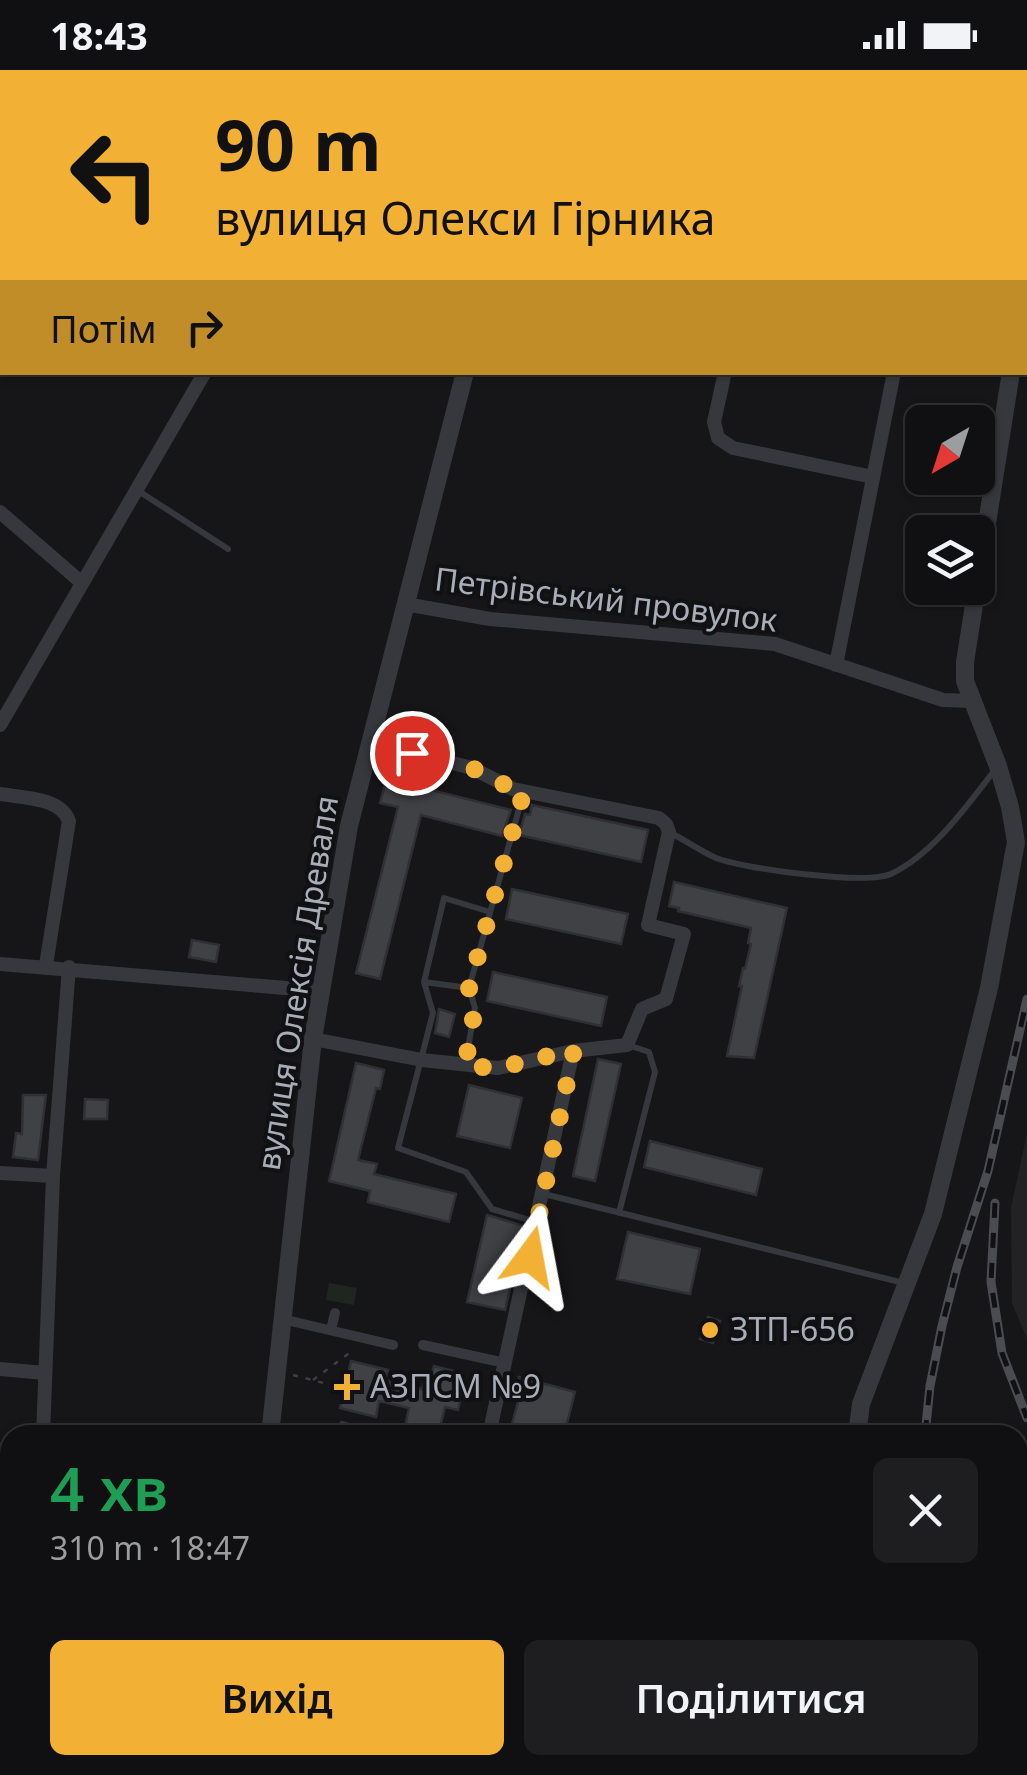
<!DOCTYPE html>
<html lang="uk">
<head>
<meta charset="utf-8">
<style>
	:root { --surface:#101012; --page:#1e1e20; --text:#f1f3f6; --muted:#9c9d9f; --line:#303032; --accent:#f2b134 }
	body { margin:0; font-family:"Noto Sans",sans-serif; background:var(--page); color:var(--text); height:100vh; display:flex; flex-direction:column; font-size:38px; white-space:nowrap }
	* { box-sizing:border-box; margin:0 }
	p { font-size:32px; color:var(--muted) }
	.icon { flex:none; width:55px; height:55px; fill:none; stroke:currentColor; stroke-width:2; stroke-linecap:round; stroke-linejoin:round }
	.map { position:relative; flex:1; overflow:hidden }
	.drawer { position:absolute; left:0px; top:1355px; width:1028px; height:350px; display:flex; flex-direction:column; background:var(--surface); border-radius:30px 30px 0 0; box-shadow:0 2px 8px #0004,0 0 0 2px var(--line) }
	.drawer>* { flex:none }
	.hud { position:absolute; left:0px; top:0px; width:1028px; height:305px; box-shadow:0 2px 8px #0004,0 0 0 2px var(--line); background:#f2b134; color:#111; overflow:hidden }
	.needle { width:65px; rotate:219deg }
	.fabs { position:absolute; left:905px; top:335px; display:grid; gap:20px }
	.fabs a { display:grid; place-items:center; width:90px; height:90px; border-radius:15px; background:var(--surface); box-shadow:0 2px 8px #0004,0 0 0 2px var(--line); font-size:50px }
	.pin { position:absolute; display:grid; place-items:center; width:85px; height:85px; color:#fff; margin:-42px; border:5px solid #fff; border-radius:50%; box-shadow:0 2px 10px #0007 }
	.me { position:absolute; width:110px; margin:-55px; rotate:13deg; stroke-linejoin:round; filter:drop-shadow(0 0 8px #0008) }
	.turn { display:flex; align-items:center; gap:35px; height:210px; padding:0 50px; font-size:45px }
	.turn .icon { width:130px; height:130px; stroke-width:2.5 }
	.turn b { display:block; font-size:70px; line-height:85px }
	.then { display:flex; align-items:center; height:95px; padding:0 50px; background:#0003; gap:20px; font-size:38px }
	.round { display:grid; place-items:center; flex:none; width:105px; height:105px; border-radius:15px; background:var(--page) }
	.head { display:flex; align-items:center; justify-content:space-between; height:170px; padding:0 50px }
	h1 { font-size:60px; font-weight:600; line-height:75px; color:#1e9e55 }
	.primary-button { display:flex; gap:20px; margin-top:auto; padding:20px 50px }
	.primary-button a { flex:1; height:115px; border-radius:15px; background:var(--accent); color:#111; font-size:40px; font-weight:600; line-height:115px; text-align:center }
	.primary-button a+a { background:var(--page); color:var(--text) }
	.status { display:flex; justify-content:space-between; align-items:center; height:70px; padding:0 50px; background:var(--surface); direction:ltr }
	.status svg { height:28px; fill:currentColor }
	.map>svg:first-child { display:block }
	.built { fill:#222225 }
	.green { fill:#1e261f }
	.building { fill:#404145; stroke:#303034; stroke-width:2.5 }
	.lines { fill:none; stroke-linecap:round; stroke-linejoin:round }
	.path { stroke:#3d3f44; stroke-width:2.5; stroke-dasharray:5 8; stroke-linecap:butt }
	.service { stroke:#37383d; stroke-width:6 }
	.pedestrian { stroke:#37383d; stroke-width:10 }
	.minor { stroke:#37383d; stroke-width:14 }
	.tertiary { stroke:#37383d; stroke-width:18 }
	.rail-casing { stroke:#4a4c52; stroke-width:9 }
	.rail { stroke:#111113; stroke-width:5; stroke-dasharray:15; stroke-linecap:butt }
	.route { stroke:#f2b134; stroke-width:18; stroke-dasharray:0 32.4 }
	.poi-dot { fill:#f2b134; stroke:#111113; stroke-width:4 }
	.labels { text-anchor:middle; stroke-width:8; stroke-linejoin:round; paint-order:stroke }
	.street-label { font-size:32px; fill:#a8adb8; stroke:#111113 }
	.poi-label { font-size:32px; fill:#a8adb8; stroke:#111113; text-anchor:start }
</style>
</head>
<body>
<div class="status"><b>18:43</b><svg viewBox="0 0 49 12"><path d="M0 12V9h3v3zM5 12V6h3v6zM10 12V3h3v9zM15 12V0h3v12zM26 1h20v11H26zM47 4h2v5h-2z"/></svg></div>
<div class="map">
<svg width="1027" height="1705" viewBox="0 0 1027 1705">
	<rect width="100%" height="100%" fill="#161618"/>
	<path class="built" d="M 1027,1064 L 1027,1269 L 1012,1233 L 1011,1137 Z
		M 1018,1436 L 1027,1438 L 1027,1705 L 777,1705 L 780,1695 L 1018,1695 Z"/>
	<path class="green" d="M 329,1213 L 357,1218 L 354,1235 L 326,1230 Z
		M 10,1479 L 10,1695 L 222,1695 L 221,1705 L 0,1705 L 0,1480 Z
		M 419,1695 L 759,1695 L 756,1705 L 408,1705 Z"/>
	<path class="building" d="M 391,692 L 419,699 L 415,716 L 511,740 L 502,766 L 421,745 L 380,909 L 356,903 L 398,737 L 380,733 Z
		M 532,735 L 648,760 L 641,792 L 519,765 L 525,744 L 530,745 Z
		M 674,812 L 787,838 L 754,988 L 727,986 L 742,916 L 739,916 L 743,898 L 745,899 L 751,874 L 748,873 L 751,858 L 678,841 L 679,838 L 669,836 Z
		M 512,819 L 628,844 L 621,874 L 506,849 Z
		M 192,870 L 219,875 L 216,892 L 189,887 Z
		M 493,902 L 607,927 L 601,956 L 487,931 Z
		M 439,939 L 455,944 L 449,967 L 435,963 Z
		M 598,989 L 621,994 L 595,1111 L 573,1106 Z
		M 356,993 L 384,1000 L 380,1019 L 376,1018 L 358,1090 L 377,1094 L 374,1104 L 456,1124 L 449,1152 L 368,1132 L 370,1121 L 329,1111 Z
		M 469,1015 L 522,1028 L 510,1078 L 457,1066 Z
		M 23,1025 L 46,1025 L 38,1090 L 13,1087 L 16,1063 L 22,1064 Z
		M 85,1029 L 108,1030 L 107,1049 L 84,1049 Z
		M 650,1071 L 762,1099 L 756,1125 L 644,1097 Z
		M 487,1145 L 524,1156 L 505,1240 L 467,1232 Z
		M 628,1162 L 700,1179 L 690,1224 L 617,1209 Z
		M 708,1247 L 720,1251 L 713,1273 L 700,1269 Z
		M 351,1291 L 388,1300 L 385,1310 L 422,1319 L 426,1304 L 432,1302 L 434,1296 L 461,1303 L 460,1311 L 464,1312 L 458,1340 L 445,1337 L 438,1365 L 403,1365 L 409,1338 L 379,1331 L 376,1347 L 340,1338 Z
		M 519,1307 L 575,1322 L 564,1365 L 509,1365 L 519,1328 L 514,1326 Z"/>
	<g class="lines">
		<path class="path" d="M 293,1305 L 335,1316
			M 313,1310 L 352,1281
			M 0,1468 L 10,1466
			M 100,1695 L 107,1705
			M 701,1695 L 704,1705
			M 73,1705 L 76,1695
			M 148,1705 L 155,1695
			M 178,1705 L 187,1695"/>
		<path class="service" d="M 886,2 L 887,0
			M 963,2 L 965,0
			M 137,420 L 228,479
			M 669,762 C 685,770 700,781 716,788 C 744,799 866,815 891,804 C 933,784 966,737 994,701
			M 490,842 L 444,828 L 424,912 L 433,943 L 398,1078 L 466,1102 L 492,1139 L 536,1152
			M 424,912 L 469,918
			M 465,995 L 475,938 L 469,918 L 524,721
			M 544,1124 L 904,1213
			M 619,1143 L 655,1002 L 649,982 L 628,975
			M 339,1365 L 342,1354 L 383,1365"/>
		<path class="pedestrian" d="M 282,1249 L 393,1275
			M 331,1260 L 335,1243
			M 423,1275 L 505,1293"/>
		<path class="minor" d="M 293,0 L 299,2
			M 856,0 L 867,2
			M 54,2 L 55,0
			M 409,2 L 410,0
			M 717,2 L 718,0
			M 1025,36 L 1027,36
			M 0,104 L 2,105
			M 0,143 L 2,136
			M 1025,154 L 1027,155
			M 725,302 L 714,352 L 718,368 L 733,378 L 873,407
			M 0,442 L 82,513
			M 405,534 L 490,549 L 775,574 L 943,630 L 972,631
			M 836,595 L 894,302
			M 0,655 L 205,302
			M 370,672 L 472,698 L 513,719 L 659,748 L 666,754 L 669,762 L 648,855 L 684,864 L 666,929 L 642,939 L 627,975 L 573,981
			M 0,724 C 23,728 60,727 69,751 L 46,895
			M 0,894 L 321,921
			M 313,969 L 422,990 L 498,998 L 573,981 L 492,1351 L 493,1365
			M 0,1103 L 53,1106
			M 0,1299 L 45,1303
			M 43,1365 L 53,1106 L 69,897
			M 762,1705 L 765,1695"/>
		<path class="tertiary" d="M 557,2 L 558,0
			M 1025,199 L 1027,184
			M 270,1365 L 313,969 L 349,756 L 465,302
			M 857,1365 L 861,1334 L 933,1144 L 989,918 L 1016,772 L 1010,737 L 998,696 L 965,611 L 965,592 L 1011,302
			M 1018,1399 L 1027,1401
			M 235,1705 L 236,1695
			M 394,1705 L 402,1695"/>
		<defs>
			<path id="rail" d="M 995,1133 L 991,1212 L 1002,1283 L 1027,1348
				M 925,1365 L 930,1316 L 942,1256 L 957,1197 L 988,1101 L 1027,929
				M 902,1695 L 904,1705
				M 828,1705 L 831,1695
				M 844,1705 L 847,1695"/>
		</defs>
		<use href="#rail" class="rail-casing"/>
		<use href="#rail" class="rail"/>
	</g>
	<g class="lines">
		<path class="route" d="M 412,683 L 472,698 L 513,719 L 524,721 L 469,918 L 475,938 L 465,996 L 498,998 L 574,980 L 530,1187"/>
	</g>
	<g class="poi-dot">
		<circle cx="710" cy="1260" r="10"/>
		<path d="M342 1302h10v10h10v10h-10v10h-10v-10h-10v-10h10z"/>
	</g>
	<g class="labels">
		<g class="street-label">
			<text transform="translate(606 530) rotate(7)" y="11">Петрівський провулок</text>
			<text transform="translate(298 913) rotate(-81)" y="11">вулиця Олексія Древаля</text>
		</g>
		<g class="poi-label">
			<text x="730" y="1271">ЗТП-656</text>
			<text x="370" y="1328">АЗПСМ №9</text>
		</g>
	</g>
</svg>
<div class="fabs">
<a><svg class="needle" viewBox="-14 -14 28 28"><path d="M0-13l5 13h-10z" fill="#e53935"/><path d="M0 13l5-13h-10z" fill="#9c9d9f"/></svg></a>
<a><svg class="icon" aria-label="layers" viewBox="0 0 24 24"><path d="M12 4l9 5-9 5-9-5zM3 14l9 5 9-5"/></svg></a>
</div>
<div class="pin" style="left:412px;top:683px;background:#d93025"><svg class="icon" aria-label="arrive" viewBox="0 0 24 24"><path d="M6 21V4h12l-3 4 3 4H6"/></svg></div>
<svg class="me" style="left:530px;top:1187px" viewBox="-20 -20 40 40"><path d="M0-17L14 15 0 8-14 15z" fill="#f2b134" stroke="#fff" stroke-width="4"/></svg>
<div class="hud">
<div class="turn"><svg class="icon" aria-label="left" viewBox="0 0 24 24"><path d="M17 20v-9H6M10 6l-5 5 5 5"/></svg><div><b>90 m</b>вулиця Олекси Гірника</div></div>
<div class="then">Потім<svg class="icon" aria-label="right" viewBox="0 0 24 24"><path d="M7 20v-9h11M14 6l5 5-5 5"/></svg></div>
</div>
<section class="drawer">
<div class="head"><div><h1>4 хв</h1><p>310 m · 18:47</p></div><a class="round"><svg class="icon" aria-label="close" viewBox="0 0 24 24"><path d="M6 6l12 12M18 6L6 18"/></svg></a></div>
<div class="primary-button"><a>Вихід</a><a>Поділитися</a></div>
</section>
</div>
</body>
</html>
